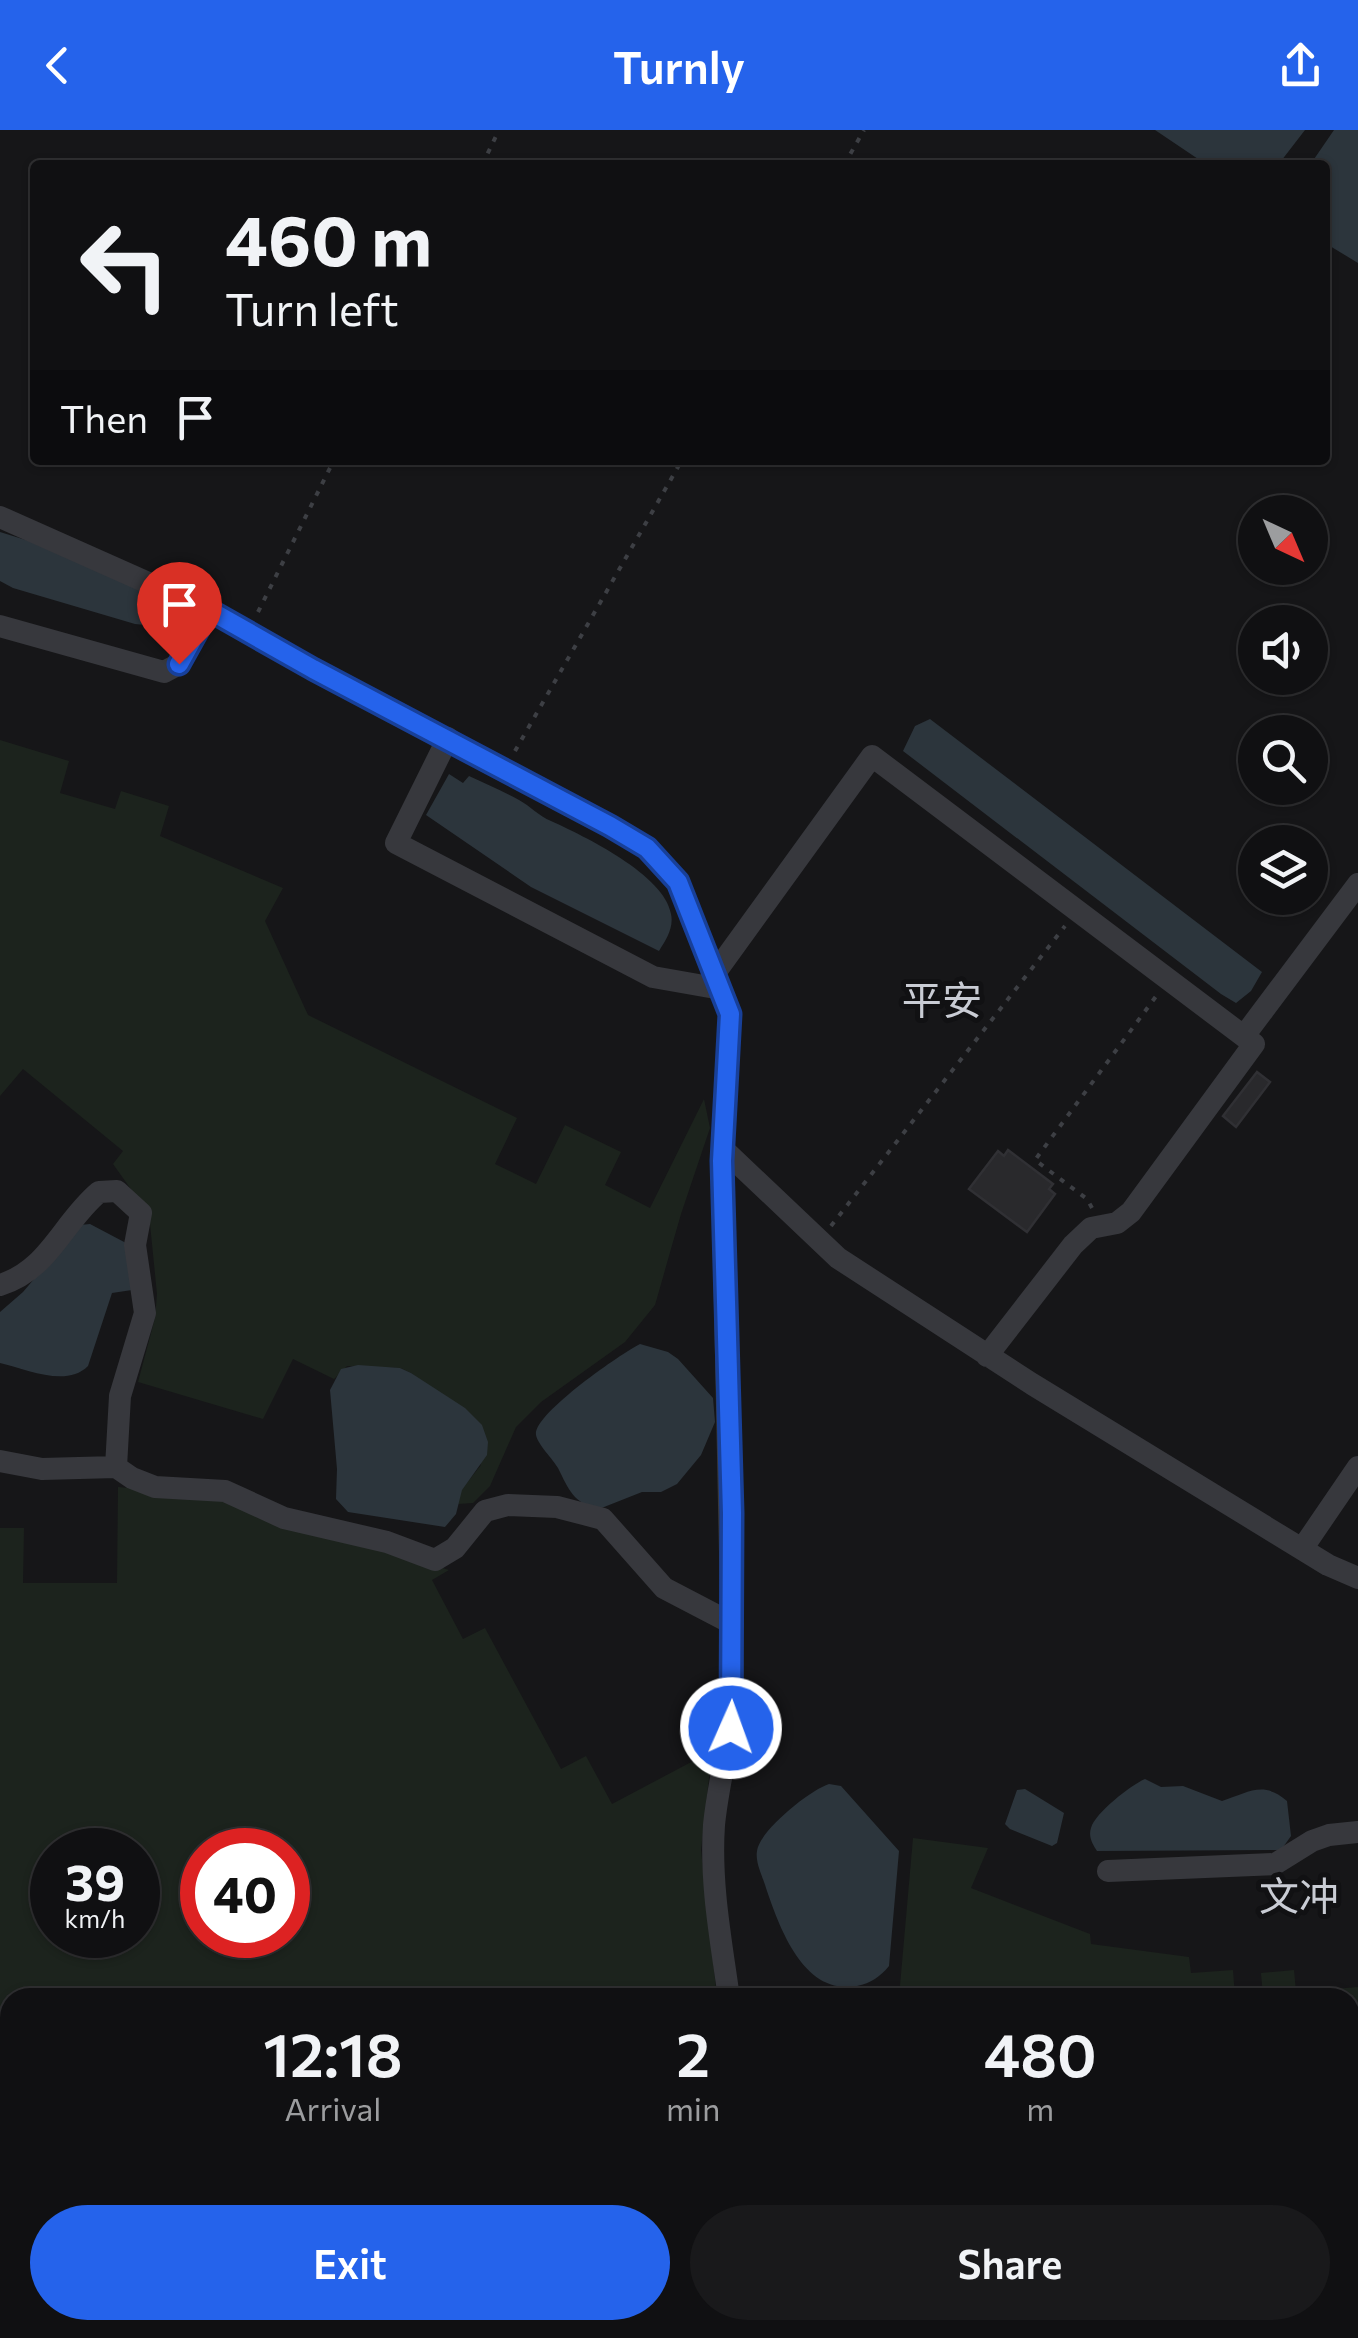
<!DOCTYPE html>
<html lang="en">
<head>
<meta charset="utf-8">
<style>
	:root { --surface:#101012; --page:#19191b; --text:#f1f3f6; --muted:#9c9d9f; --line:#303032; --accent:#2563eb }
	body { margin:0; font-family:Commissioner,"Noto Sans SC",sans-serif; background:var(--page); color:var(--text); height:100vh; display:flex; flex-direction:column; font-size:38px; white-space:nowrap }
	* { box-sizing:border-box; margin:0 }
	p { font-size:32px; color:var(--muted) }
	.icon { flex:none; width:55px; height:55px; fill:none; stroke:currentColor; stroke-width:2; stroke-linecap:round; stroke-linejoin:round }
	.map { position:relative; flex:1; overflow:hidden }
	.sheet { position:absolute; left:0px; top:1858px; width:1360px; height:352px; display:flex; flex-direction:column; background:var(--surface); border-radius:30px 30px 0 0; box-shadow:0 2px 8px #0004,0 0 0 2px var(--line) }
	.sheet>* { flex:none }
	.guide { position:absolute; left:30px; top:30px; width:1300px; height:305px; border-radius:10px; box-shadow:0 2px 8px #0004,0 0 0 2px var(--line); background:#101012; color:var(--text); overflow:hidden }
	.needle { width:65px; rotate:136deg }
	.controls { position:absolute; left:1238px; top:365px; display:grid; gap:20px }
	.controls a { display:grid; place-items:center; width:90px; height:90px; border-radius:50%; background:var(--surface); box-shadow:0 2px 8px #0004,0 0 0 2px var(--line); font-size:50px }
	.speed { position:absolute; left:30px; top:1698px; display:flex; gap:20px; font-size:50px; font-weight:700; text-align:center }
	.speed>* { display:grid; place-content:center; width:130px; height:130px; border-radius:50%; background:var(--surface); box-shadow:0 2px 8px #0004,0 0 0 2px var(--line); line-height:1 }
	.speed small { font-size:25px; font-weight:400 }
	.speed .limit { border:15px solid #d22; background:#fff; color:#111 }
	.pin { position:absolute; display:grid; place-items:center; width:85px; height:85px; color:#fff; margin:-102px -42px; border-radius:50% 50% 50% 0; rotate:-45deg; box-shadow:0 0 10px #0007 }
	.pin .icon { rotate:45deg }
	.me { position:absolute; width:110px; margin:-55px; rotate:2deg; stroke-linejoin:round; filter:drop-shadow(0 0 8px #0008) }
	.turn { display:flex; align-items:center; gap:35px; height:210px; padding:0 30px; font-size:45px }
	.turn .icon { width:130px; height:130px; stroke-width:2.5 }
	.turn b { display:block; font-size:70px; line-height:85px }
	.then { display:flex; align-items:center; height:95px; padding:0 30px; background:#0003; gap:20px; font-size:38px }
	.eta { display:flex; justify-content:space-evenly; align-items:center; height:170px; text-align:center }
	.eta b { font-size:60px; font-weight:600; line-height:70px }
	.primary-button { display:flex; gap:20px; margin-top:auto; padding:20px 30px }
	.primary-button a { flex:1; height:115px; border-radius:60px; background:var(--accent); color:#fff; font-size:40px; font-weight:600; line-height:115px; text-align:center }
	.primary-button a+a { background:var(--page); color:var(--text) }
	header { display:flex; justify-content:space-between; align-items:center; height:130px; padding:0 30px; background:var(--accent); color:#fff; font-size:45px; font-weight:600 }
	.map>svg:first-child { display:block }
	.green { fill:#1c231d; fill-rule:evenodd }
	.water { fill:#2c353c }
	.building { fill:#29292c; stroke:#303034; stroke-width:2.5 }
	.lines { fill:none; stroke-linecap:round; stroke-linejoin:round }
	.path { stroke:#3d3f44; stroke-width:4; stroke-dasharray:5 8; stroke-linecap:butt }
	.minor { stroke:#37383d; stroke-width:22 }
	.route-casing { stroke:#184099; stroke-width:25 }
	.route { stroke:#2563eb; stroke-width:18 }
	.labels { text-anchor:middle; stroke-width:10; stroke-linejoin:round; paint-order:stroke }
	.quarter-label { font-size:40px; fill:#c9ccd4; stroke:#111113 }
</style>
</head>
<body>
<header><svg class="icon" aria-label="back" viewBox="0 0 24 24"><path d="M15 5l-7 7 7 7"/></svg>Turnly<svg class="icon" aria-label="share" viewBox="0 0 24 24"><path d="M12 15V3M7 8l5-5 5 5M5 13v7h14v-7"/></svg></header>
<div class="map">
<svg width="1358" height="2208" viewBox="0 0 1358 2208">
	<rect width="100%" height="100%" fill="#161618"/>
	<path class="green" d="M 0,610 L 69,631 L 60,663 L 115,679 L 121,661 L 169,676 L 160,706 L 283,758 L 265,791 L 308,885 L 517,988 L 495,1034 L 536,1054 L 565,995 L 621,1022 L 605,1055 L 650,1078 L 704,969 L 710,998 L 681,1084 L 655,1175 L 625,1212 L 541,1272 L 516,1297 L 490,1356 L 473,1373 L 458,1374 L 461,1360 L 481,1335 L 420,1250 L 411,1243 L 400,1238 L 347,1236 L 334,1249 L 293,1229 L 263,1289 L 138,1252 L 155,1188 L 157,1164 L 150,1094 L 148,1083 L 113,1034 L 123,1021 L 23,939 L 0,966 Z
		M 118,1357 L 213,1366 L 449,1440 L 432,1450 L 463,1509 L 485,1498 L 561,1639 L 586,1626 L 612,1674 L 712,1621 L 701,1720 L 717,1867 L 10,1868 L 10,2200 L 460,2200 L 452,2208 L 0,2208 L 0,1398 L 24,1398 L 23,1453 L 117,1453 ZM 52,1720 L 138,1720 L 138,1805 L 52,1805 ZM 202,1720 L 288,1720 L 288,1805 L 202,1805 Z
		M 913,1708 L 988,1718 L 971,1758 L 1090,1804 L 1091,1814 L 1189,1827 L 1191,1843 L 1233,1840 L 1235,1867 L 899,1867 Z
		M 1294,1840 L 1296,1862 L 1358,1857 L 1358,2208 L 1353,2208 L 1348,2200 L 1350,1868 L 1236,1867 L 1263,1865 L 1261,1843 Z
		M 517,2200 L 804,2200 L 806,2208 L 524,2208 Z"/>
	<path class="water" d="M 1155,0 L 1305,0 L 1278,35 L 1207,35 Z
		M 1334,0 L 1358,0 L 1358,133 L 1325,113 L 1325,35 L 1310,35 Z
		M 0,402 L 58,420 L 165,471 L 169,483 L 155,496 L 135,494 L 13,458 L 0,451 Z
		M 930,589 L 1262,842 L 1251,861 L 1236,873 L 1221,864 L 903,621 L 915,596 Z
		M 449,644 L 463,653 L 469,646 C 486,654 503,661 519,670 C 530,676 539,686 551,691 C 584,706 665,745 671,784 C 674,798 666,810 659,821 L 531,757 L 426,685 Z
		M 90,1094 L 126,1113 L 132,1160 L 112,1163 L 88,1236 C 66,1258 27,1239 0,1233 L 0,1182 L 23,1162 L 80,1095 Z
		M 640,1214 L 668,1222 L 678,1229 L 713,1268 L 715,1292 L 701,1325 L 677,1354 L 661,1362 L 642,1362 L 599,1379 C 573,1373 569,1360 558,1338 C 553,1329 538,1315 536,1305 C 533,1284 622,1223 640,1214 Z
		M 358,1235 L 400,1238 L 411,1243 L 465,1278 L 482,1295 L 488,1312 L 487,1325 L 462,1360 L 456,1384 L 445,1397 L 348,1382 L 336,1369 L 337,1339 L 330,1260 L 341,1239 Z
		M 1145,1649 L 1161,1657 L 1183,1656 L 1222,1671 C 1248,1663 1263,1650 1287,1671 L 1291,1706 L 1281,1720 L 1097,1721 C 1093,1715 1088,1707 1091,1698 C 1095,1683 1131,1655 1145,1649 Z
		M 829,1654 L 841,1656 L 899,1721 L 889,1836 C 880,1847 871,1853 857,1856 C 804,1866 780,1799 766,1758 C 763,1747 755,1733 757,1721 C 759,1701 810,1660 829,1654 Z
		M 1025,1659 L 1064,1683 L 1057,1713 L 1052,1716 L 1010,1699 L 1005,1694 L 1017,1660 Z
		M 922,2200 L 1097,2200 L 1091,2208 L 926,2208 Z"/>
	<path class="building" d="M 1257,942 L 1270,952 L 1236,997 L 1223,986 Z
		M 1008,1020 L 1053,1054 L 1049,1059 L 1055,1064 L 1027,1102 L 969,1059 L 998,1021 L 1004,1026 Z"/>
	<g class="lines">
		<path class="path" d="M 482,35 L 499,0
			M 844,35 L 864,0
			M 258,482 L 334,330
			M 515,621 L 682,330
			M 1092,1078 L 1087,1069 L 1035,1030 L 1157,865
			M 831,1096 L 1065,796"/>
		<path class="minor" d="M 0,387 L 209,480 L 313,539 L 609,695 L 647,718 L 678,752 L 730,884 L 722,1031 L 733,1571 C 730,1613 718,1653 714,1695 C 710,1753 721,1810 729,1868
			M 0,496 L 164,542 L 179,534 L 209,480
			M 448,608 L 396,713 L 653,847 L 721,859
			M 715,843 L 872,626 L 1254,914 L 1131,1082 L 1117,1093 L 1091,1098 L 1073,1115 L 987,1226
			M 1244,906 L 1358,754
			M 722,1018 L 838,1128 L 1032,1254 L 1328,1435 L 1358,1448
			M 0,1155 C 49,1140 62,1093 99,1062 L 117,1061 L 141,1083 L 135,1115 L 145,1183 L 120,1266 L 116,1337
			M 0,1331 L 42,1339 L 116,1337 L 132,1348 L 155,1357 L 225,1361 L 284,1388 L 387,1412 L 435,1430 L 455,1418 L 485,1381 L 508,1375 L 557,1377 L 603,1389 L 664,1458 L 733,1494
			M 1302,1419 L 1358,1337
			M 1108,1741 L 1275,1734 L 1312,1711 L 1329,1705 L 1358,1702
			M 822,2200 L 824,2208
			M 1172,2208 L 1183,2200"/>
	</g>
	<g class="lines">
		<defs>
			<path id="route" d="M 179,534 L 209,480 L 313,539 L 610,696 L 647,718 L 678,752 L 730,884 L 722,1031 L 732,1383 L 731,1598"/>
		</defs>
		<use href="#route" class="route-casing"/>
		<use href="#route" class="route"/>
	</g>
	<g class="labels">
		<g class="quarter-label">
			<text x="942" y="885">平安</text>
			<text x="1299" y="1781">文冲</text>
		</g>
	</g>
</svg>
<div class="controls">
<a><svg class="needle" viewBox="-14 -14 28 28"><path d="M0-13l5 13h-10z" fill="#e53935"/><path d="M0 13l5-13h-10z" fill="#9c9d9f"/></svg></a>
<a><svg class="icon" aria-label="sound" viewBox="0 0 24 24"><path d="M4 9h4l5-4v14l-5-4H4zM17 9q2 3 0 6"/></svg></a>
<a><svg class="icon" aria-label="search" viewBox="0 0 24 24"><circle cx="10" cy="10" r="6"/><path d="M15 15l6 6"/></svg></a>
<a><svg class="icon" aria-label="layers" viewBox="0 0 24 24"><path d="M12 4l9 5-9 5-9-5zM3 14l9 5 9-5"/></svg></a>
</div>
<div class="speed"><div>39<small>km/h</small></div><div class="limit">40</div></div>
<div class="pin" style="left:179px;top:534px;background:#d93025"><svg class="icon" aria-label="arrive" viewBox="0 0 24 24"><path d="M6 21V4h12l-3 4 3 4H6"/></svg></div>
<svg class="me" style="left:731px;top:1598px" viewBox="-20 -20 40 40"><circle r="17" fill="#2563eb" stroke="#fff" stroke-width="3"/><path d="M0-11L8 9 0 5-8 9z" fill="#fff"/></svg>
<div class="guide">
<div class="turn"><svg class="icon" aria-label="left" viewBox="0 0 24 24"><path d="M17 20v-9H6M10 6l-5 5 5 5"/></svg><div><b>460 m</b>Turn left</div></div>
<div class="then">Then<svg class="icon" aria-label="arrive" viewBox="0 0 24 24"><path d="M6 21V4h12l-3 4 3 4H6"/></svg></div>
</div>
<section class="sheet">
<div class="eta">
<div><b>12:18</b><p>Arrival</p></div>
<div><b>2</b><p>min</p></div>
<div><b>480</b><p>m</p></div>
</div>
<div class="primary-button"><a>Exit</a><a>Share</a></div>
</section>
</div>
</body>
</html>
